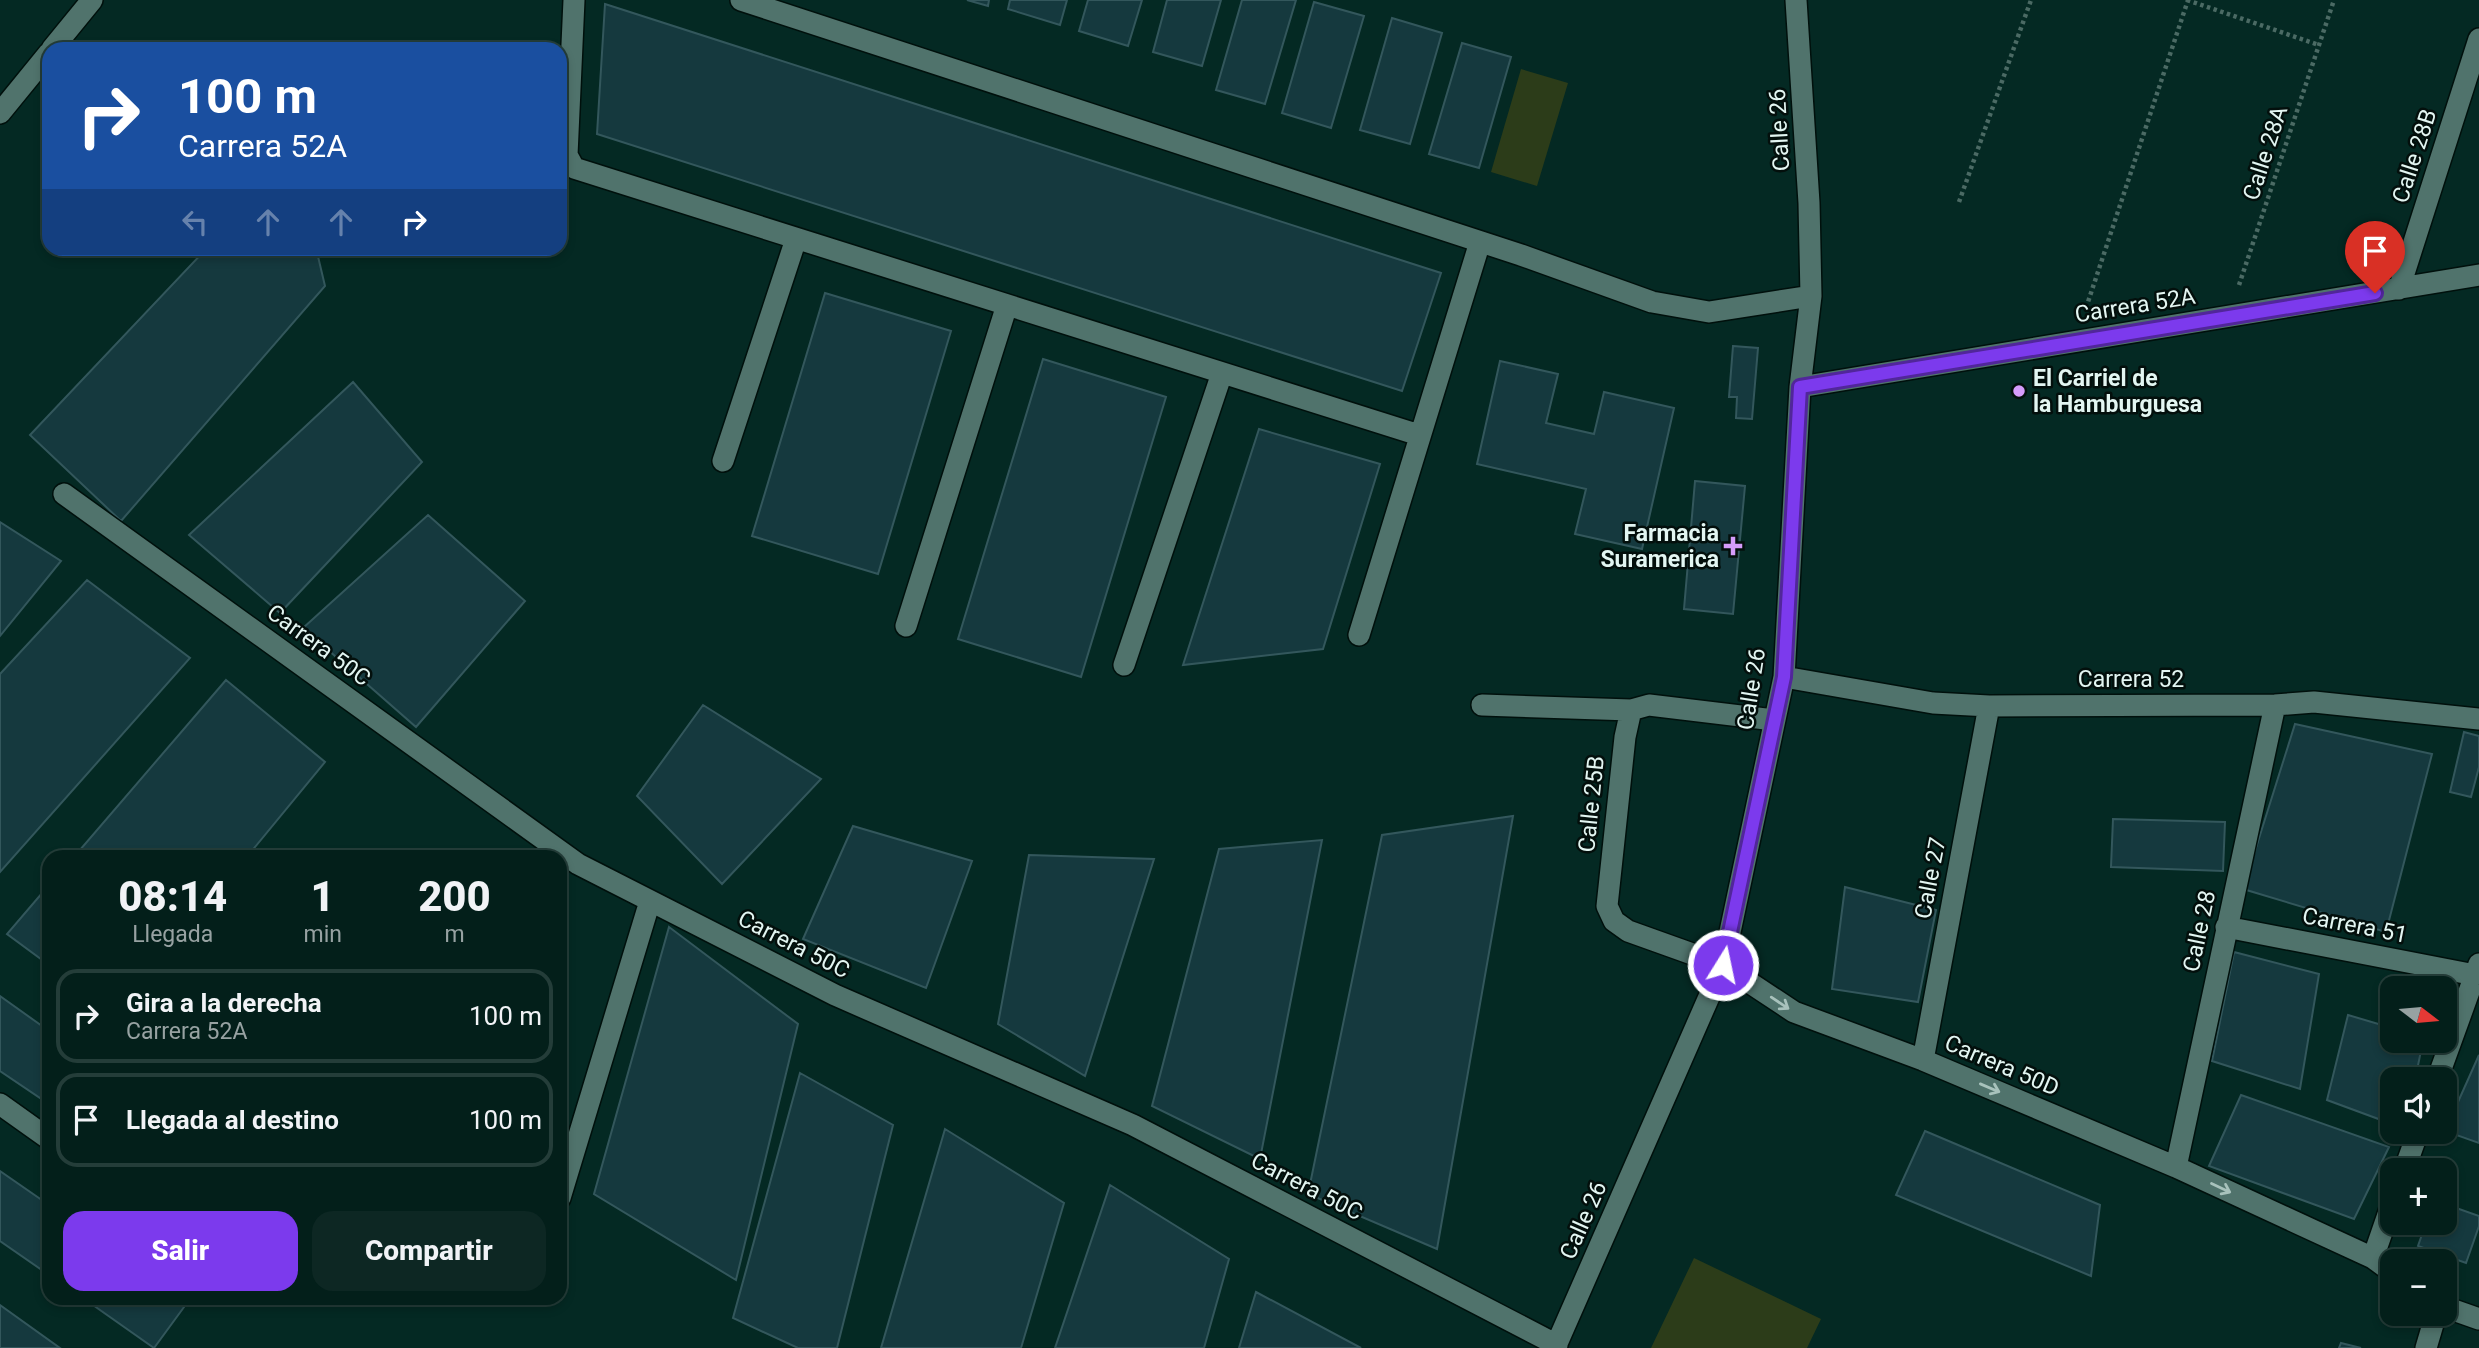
<!DOCTYPE html>
<html lang="es">
<head>
<meta charset="utf-8">
<style>
	:root { --surface:#031f1a; --page:#0d2723; --text:#f1f3f6; --muted:#97a2a2; --line:#243d39; --accent:#7c3aed }
	body { margin:0; font-family:Roboto,sans-serif; background:var(--page); color:var(--text); height:100vh; display:flex; flex-direction:column; font-size:26px; white-space:nowrap }
	* { box-sizing:border-box; margin:0 }
	p { font-size:23px; color:var(--muted) }
	.icon { flex:none; width:38px; height:38px; fill:none; stroke:currentColor; stroke-width:2; stroke-linecap:round; stroke-linejoin:round }
	.map { position:relative; flex:1; overflow:hidden }
	.sheet { position:absolute; left:42px; top:850px; width:525px; height:455px; display:flex; flex-direction:column; background:var(--surface); border-radius:21px; box-shadow:0 4px 10px #0003,0 0 0 2px var(--line) }
	.sheet>* { flex:none }
	.banner { position:absolute; left:42px; top:42px; width:525px; height:214px; border-radius:21px; box-shadow:0 4px 10px #0003,0 0 0 2px var(--line); background:#1a4fa0; color:#fff; overflow:hidden }
	.needle { width:46px; rotate:106deg }
	.tools { position:absolute; left:2380px; top:976px; display:grid; gap:14px }
	.tools a { display:grid; place-items:center; width:77px; height:77px; border-radius:14px; background:var(--surface); box-shadow:0 4px 10px #0003,0 0 0 2px var(--line); font-size:35px }
	.pin { position:absolute; display:grid; place-items:center; width:60px; height:60px; color:#fff; margin:-72px -30px; border-radius:50% 50% 50% 0; rotate:-45deg; box-shadow:0 0 7px #0007 }
	.pin .icon { rotate:45deg }
	.me { position:absolute; width:77px; margin:-38px; rotate:10deg; stroke-linejoin:round; filter:drop-shadow(0 0 5px #0008) }
	.turn { display:flex; align-items:center; gap:24px; height:147px; padding:0 21px; font-size:32px }
	.turn .icon { width:91px; height:91px; stroke-width:2.5 }
	.turn b { display:block; font-size:49px; line-height:60px }
	.lanes { display:flex; align-items:center; height:66px; padding:0 21px; background:#0003; justify-content:center; gap:35px; direction:ltr }
	.lanes .off { opacity:.35 }
	.eta { display:flex; justify-content:space-evenly; align-items:center; height:119px; text-align:center }
	.eta b { font-size:42px; font-weight:800; line-height:49px }
	.primary-button { display:flex; gap:14px; margin-top:auto; padding:14px 21px }
	.primary-button a { flex:1; height:80px; border-radius:21px; background:var(--accent); color:#fff; font-size:28px; font-weight:800; line-height:80px; text-align:center }
	.primary-button a+a { background:var(--page); color:var(--text) }
	ul { padding:0; list-style:none }
	li { display:flex; align-items:center; gap:21px; height:94px; margin:0 14px 10px; padding:0 7px; border:4px solid var(--line); border-radius:21px }
	li div { flex:1 }
	li b { display:block; font-size:26px }
	li em { font-style:normal }
	.map>svg:first-child { display:block }
	.green { fill:#2c3c19 }
	.building { fill:#15393e; stroke:#33575c; stroke-width:2 }
	.lines { fill:none; stroke-linecap:round; stroke-linejoin:round }
	.minor-casing { stroke:#00100c; stroke-width:24 }
	.path { stroke:#4b6a64; stroke-width:4.5; stroke-dasharray:3.5 3.5; stroke-linecap:butt }
	.minor { stroke:#50736c; stroke-width:21 }
	.oneway { stroke:#a8c2bc }
	.route-casing { stroke:#51269a; stroke-width:18 }
	.route { stroke:#7c3aed; stroke-width:12 }
	.poi-dot { fill:#d59cfb; stroke:#030f0c; stroke-width:2.5 }
	.labels { text-anchor:middle; stroke-width:5; stroke-linejoin:round; paint-order:stroke }
	.street-label { font-size:23px; fill:#e3f6f2; stroke:#030f0c }
	.poi-label { font-size:23px; font-weight:bold; fill:#e3f6f2; stroke:#030f0c; text-anchor:start }
</style>
</head>
<body>
<div class="map">
<svg width="2479" height="1348" viewBox="0 0 2479 1348">
	<rect width="100%" height="100%" fill="#042923"/>
	<path class="green" d="M 1521,69 L 1568,83 L 1537,186 L 1491,172 Z
		M 1694,1258 L 1821,1319 L 1807,1348 L 1651,1348 Z"/>
	<path class="building" d="M 967,0 L 989,0 L 988,6 Z
		M 1010,0 L 1067,0 L 1060,25 L 1008,9 Z
		M 1088,0 L 1142,0 L 1128,46 L 1079,31 Z
		M 1167,0 L 1221,0 L 1202,66 L 1153,52 Z
		M 1242,0 L 1296,0 L 1265,104 L 1216,90 Z
		M 1314,2 L 1364,16 L 1331,128 L 1282,113 Z
		M 605,4 L 1441,273 L 1402,391 L 597,134 Z
		M 1392,18 L 1442,33 L 1410,144 L 1360,130 Z
		M 1462,43 L 1511,57 L 1479,168 L 1429,154 Z
		M 207,248 L 316,248 L 325,286 L 121,521 L 30,435 Z
		M 825,293 L 951,331 L 878,574 L 752,536 Z
		M 1733,346 L 1758,348 L 1752,419 L 1736,418 L 1737,397 L 1729,397 Z
		M 1043,359 L 1166,397 L 1081,677 L 958,639 Z
		M 1500,361 L 1558,374 L 1546,423 L 1594,434 L 1604,392 L 1674,408 L 1642,549 L 1575,534 L 1586,489 L 1477,464 Z
		M 353,382 L 422,462 L 280,613 L 189,535 Z
		M 1259,429 L 1380,464 L 1323,649 L 1183,665 Z
		M 1695,481 L 1745,486 L 1733,614 L 1684,609 Z
		M 428,515 L 525,601 L 416,727 L 303,628 Z
		M 0,522 L 61,561 L 0,636 Z
		M 87,580 L 190,658 L 0,872 L 0,674 Z
		M 226,680 L 325,762 L 246,858 L 73,858 Z
		M 703,705 L 821,779 L 722,884 L 637,796 Z
		M 2295,724 L 2432,754 L 2386,932 L 2243,889 Z
		M 2464,732 L 2479,736 L 2479,767 L 2471,797 L 2450,792 Z
		M 1513,816 L 1437,1249 L 1308,1194 L 1382,835 Z
		M 2113,819 L 2225,822 L 2223,871 L 2111,867 Z
		M 853,826 L 972,861 L 926,988 L 803,939 Z
		M 1322,840 L 1260,1159 L 1152,1106 L 1219,849 Z
		M 1029,855 L 1154,859 L 1085,1076 L 998,1024 Z
		M 49,885 L 49,965 L 7,934 Z
		M 1845,887 L 1936,910 L 1918,1002 L 1832,989 Z
		M 669,927 L 798,1024 L 736,1280 L 594,1194 Z
		M 2234,952 L 2319,974 L 2300,1089 L 2212,1061 Z
		M 0,996 L 49,1031 L 49,1104 L 0,1071 Z
		M 2348,1015 L 2392,1028 L 2392,1041 L 2423,1041 L 2415,1080 L 2392,1080 L 2392,1124 L 2327,1100 Z
		M 2479,1055 L 2479,1143 L 2445,1131 Z
		M 800,1073 L 893,1125 L 837,1348 L 798,1348 L 733,1318 Z
		M 2241,1095 L 2389,1147 L 2354,1219 L 2209,1166 Z
		M 945,1129 L 1064,1203 L 1021,1348 L 881,1348 Z
		M 1925,1131 L 2100,1205 L 2091,1276 L 1896,1195 Z
		M 0,1171 L 49,1205 L 49,1275 L 0,1241 Z
		M 1110,1185 L 1229,1259 L 1204,1348 L 1055,1348 Z
		M 2445,1204 L 2479,1216 L 2479,1226 L 2466,1263 L 2418,1246 L 2426,1223 L 2445,1223 Z
		M 1256,1292 L 1361,1348 L 1239,1348 Z
		M 83,1298 L 181,1298 L 187,1303 L 154,1348 Z
		M 0,1305 L 60,1348 L 0,1348 Z
		M 2341,1343 L 2361,1348 L 2339,1348 Z"/>
	<g class="lines">
		<defs>
			<path id="minor" d="M 574,0 L 567,155 L 574,168 L 1419,435
				M 741,0 L 1521,255 L 1652,302 L 1709,312 L 1811,296
				M 52,49 L 92,0
				M 0,113 L 49,53
				M 2399,289 L 2479,39
				M 1800,387 L 2479,275
				M 723,461 L 796,239
				M 64,494 L 578,864 L 835,995 L 1133,1125 L 1557,1345
				M 906,626 L 1007,305
				M 1359,635 L 1480,242
				M 1124,665 L 1222,373
				M 1784,677 L 1933,703 L 1989,706 L 2275,705 L 2314,702 L 2479,719
				M 1482,705 L 1631,710
				M 1774,720 L 1649,705 L 1631,710 L 1625,737 L 1607,906 L 1614,921 L 1628,931 L 1723,965 L 1794,1012 L 1923,1060 L 2176,1167 L 2373,1258 L 2392,1272
				M 2226,927 L 2475,975
				M 1923,1060 L 1989,706
				M 2437,1080 L 2479,964
				M 0,1104 L 49,1139
				M 2176,1167 L 2275,705
				M 2404,1171 L 2418,1132
				M 560,1198 L 650,901
				M 2373,1258 L 2392,1203
				M 2445,1307 L 2479,1319
				M 1555,1348 L 1723,965 L 1784,677 L 1800,387 L 1811,296 L 1809,203 L 1796,0
				M 2426,1348 L 2436,1314"/>
		</defs>
		<use href="#minor" class="minor-casing"/>
		<path class="path" d="M 2187,0 L 2319,45
			M 1959,202 L 2031,0
			M 2239,285 L 2334,0
			M 2086,308 L 2188,0"/>
		<use href="#minor" class="minor"/>
	</g>
	<defs><path id="oneway-shaft" d="M-6 0H5M1.5-3L5.5 0L1.5 3" fill="none" stroke-width="1.6" stroke-linecap="round" stroke-linejoin="round" transform="scale(1.75)"/></defs>
	<g class="oneway">
		<use href="#oneway-shaft" transform="translate(1780 1003) rotate(34)"/>
		<use href="#oneway-shaft" transform="translate(1990 1088) rotate(23)"/>
		<use href="#oneway-shaft" transform="translate(2221 1188) rotate(25)"/>
	</g>
	<g class="lines">
		<defs>
			<path id="route" d="M 1723,965 L 1784,677 L 1800,387 L 2375,293"/>
		</defs>
		<use href="#route" class="route-casing"/>
		<use href="#route" class="route"/>
	</g>
	<g class="poi-dot">
		<circle cx="2019" cy="391" r="7"/>
		<path d="M1729.5 535.5h7v7h7v7h-7v7h-7v-7h-7v-7h7z"/>
	</g>
	<g class="labels">
		<g class="street-label">
			<text transform="translate(1779 130) rotate(-93)" y="8">Calle 26</text>
			<text transform="translate(2265 153) rotate(-72)" y="8">Calle 28A</text>
			<text transform="translate(2414 156) rotate(-72)" y="8">Calle 28B</text>
			<text transform="translate(2135 305) rotate(-9)" y="8">Carrera 52A</text>
			<text transform="translate(319 645) rotate(36)" y="8">Carrera 50C</text>
			<text x="2131" y="687">Carrera 52</text>
			<text transform="translate(1751 689) rotate(-81)" y="8">Calle 26</text>
			<text transform="translate(1591 804) rotate(-84)" y="8">Calle 25B</text>
			<text transform="translate(1930 878) rotate(-79)" y="8">Calle 27</text>
			<text transform="translate(2355 925) rotate(11)" y="8">Carrera 51</text>
			<text transform="translate(2199 931) rotate(-78)" y="8">Calle 28</text>
			<text transform="translate(794 944) rotate(27)" y="8">Carrera 50C</text>
			<text transform="translate(2002 1065) rotate(23)" y="8">Carrera 50D</text>
			<text transform="translate(1307 1186) rotate(27)" y="8">Carrera 50C</text>
			<text transform="translate(1583 1220) rotate(-66)" y="8">Calle 26</text>
		</g>
		<g class="poi-label">
			<text x="2033" y="386">El Carriel de<tspan x="2033" dy="26">la Hamburguesa</tspan></text>
			<text x="1719" y="541" text-anchor="end">Farmacia<tspan x="1719" dy="26">Suramerica</tspan></text>
		</g>
	</g>
</svg>
<div class="tools">
<a><svg class="needle" viewBox="-14 -14 28 28"><path d="M0-13l5 13h-10z" fill="#e53935"/><path d="M0 13l5-13h-10z" fill="#97a2a2"/></svg></a>
<a><svg class="icon" aria-label="sound" viewBox="0 0 24 24"><path d="M4 9h4l5-4v14l-5-4H4zM17 9q2 3 0 6"/></svg></a>
<a>+</a>
<a>−</a>
</div>
<div class="pin" style="left:2375px;top:293px;background:#d93025"><svg class="icon" aria-label="arrive" viewBox="0 0 24 24"><path d="M6 21V4h12l-3 4 3 4H6"/></svg></div>
<svg class="me" style="left:1723px;top:965px" viewBox="-20 -20 40 40"><circle r="17" fill="#7c3aed" stroke="#fff" stroke-width="3"/><path d="M0-11L8 9 0 5-8 9z" fill="#fff"/></svg>
<div class="banner">
<div class="turn"><svg class="icon" aria-label="right" viewBox="0 0 24 24"><path d="M7 20v-9h11M14 6l5 5-5 5"/></svg><div><b>100 m</b>Carrera 52A</div></div>
<div class="lanes"><svg class="icon off" aria-label="left" viewBox="0 0 24 24"><path d="M17 20v-9H6M10 6l-5 5 5 5"/></svg><svg class="icon off" aria-label="ahead" viewBox="0 0 24 24"><path d="M12 20V5M6 11l6-6 6 6"/></svg><svg class="icon off" aria-label="ahead" viewBox="0 0 24 24"><path d="M12 20V5M6 11l6-6 6 6"/></svg><svg class="icon" aria-label="right" viewBox="0 0 24 24"><path d="M7 20v-9h11M14 6l5 5-5 5"/></svg></div>
</div>
<section class="sheet">
<div class="eta">
<div><b>08:14</b><p>Llegada</p></div>
<div><b>1</b><p>min</p></div>
<div><b>200</b><p>m</p></div>
</div>
<ul>
<li><svg class="icon" aria-label="right" viewBox="0 0 24 24"><path d="M7 20v-9h11M14 6l5 5-5 5"/></svg><div><b>Gira a la derecha</b><p>Carrera 52A</p></div><em>100 m</em></li>
<li><svg class="icon" aria-label="arrive" viewBox="0 0 24 24"><path d="M6 21V4h12l-3 4 3 4H6"/></svg><div><b>Llegada al destino</b></div><em>100 m</em></li>
</ul>
<div class="primary-button"><a>Salir</a><a>Compartir</a></div>
</section>
</div>
</body>
</html>
